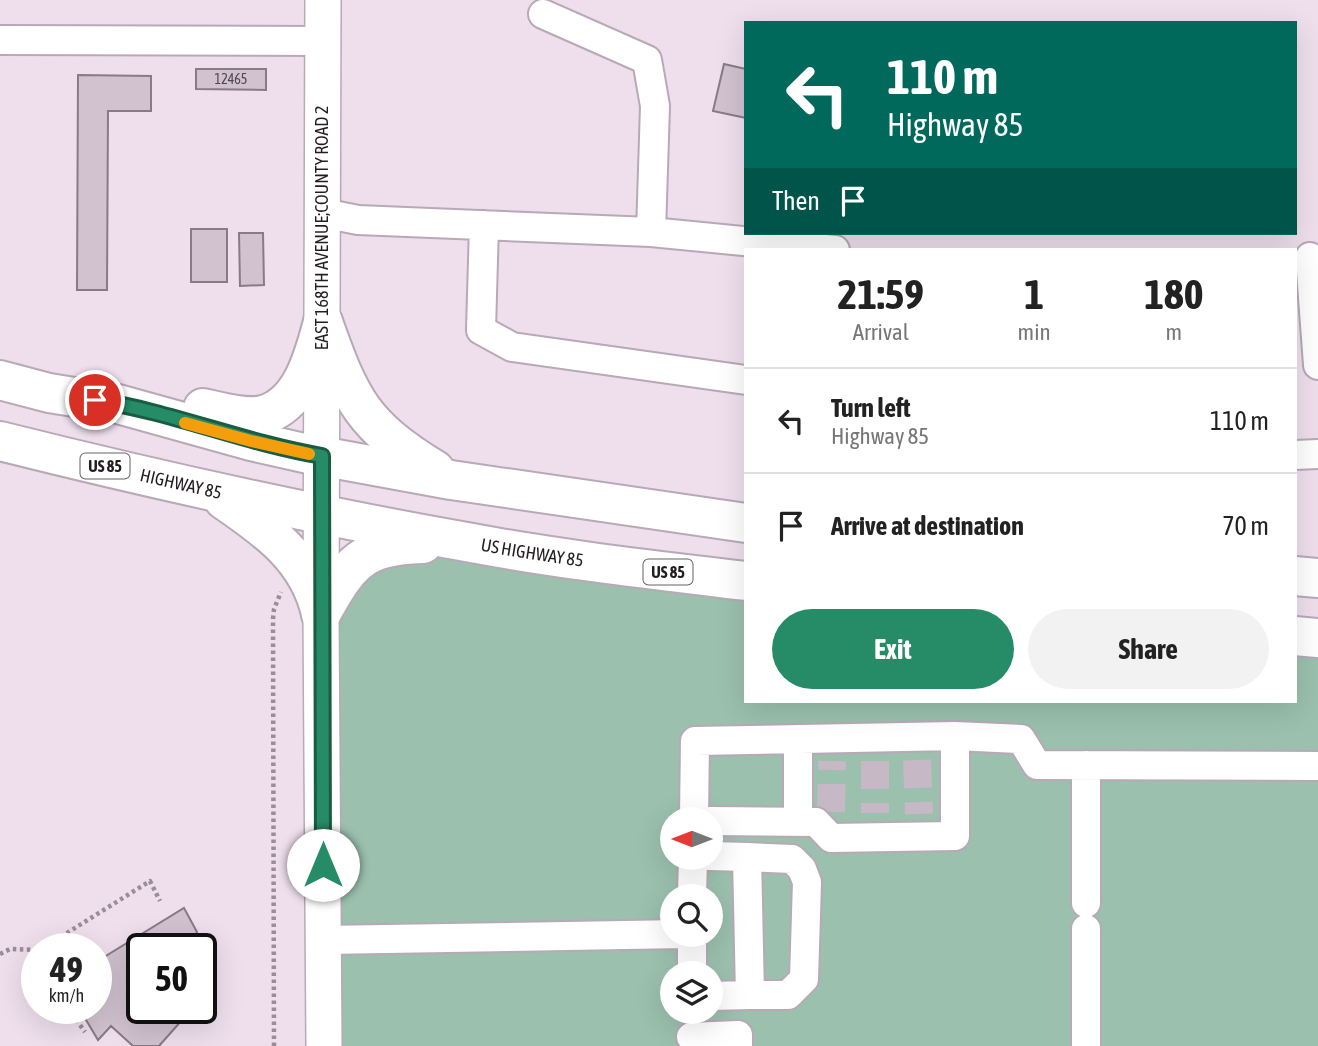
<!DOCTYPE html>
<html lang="en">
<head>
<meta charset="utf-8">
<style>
	:root { --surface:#fff; --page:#f2f2f2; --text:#222; --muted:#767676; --line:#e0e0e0; --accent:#268c67 }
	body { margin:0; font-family:"Asap Condensed",sans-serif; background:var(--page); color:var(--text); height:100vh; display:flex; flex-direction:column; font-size:26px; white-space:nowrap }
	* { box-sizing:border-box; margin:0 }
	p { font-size:23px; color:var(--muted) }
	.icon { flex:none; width:38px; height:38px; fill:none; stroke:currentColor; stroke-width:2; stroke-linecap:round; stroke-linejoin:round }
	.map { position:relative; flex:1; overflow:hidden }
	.panel { position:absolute; left:744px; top:248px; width:553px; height:455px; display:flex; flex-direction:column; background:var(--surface); border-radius:0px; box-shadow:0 7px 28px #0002 }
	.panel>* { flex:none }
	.guide { position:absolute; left:744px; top:21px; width:553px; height:214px; border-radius:0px; box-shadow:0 7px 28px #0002; background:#00695c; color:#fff; overflow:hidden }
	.needle { width:46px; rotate:270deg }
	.fabs { position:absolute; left:660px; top:807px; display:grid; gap:14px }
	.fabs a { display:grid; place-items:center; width:63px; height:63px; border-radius:50%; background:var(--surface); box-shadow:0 7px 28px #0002; font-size:35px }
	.speed { position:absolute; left:21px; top:933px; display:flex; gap:14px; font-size:35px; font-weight:700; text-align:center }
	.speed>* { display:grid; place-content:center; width:91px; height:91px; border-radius:50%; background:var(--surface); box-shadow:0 7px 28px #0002; line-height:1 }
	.speed small { font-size:18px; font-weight:400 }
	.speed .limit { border:4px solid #111; border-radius:10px; background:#fff; color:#111 }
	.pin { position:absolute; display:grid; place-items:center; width:60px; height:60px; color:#fff; margin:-30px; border:4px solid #fff; border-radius:50%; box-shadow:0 2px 7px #0007 }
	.me { position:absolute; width:77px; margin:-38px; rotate:0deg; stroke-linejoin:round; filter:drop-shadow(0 0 5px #0008) }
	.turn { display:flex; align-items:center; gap:24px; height:147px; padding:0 28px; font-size:32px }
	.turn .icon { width:91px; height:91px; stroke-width:2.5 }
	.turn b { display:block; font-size:49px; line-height:60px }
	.then { display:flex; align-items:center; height:66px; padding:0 28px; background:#0003; gap:14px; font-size:26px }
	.eta { display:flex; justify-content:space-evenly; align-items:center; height:119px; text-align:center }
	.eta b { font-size:42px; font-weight:700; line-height:49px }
	.button { display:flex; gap:14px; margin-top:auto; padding:14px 28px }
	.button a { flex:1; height:80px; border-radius:42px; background:var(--accent); color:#fff; font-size:28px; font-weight:700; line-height:80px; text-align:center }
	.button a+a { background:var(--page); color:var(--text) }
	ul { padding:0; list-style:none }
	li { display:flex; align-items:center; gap:21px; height:105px; padding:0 28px; border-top:2px solid var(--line) }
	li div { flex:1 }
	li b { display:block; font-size:26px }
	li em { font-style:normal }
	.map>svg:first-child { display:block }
	.green { fill:#9bc0ae; fill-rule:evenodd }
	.building { fill:#d2c2d0; stroke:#887a86; stroke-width:2 }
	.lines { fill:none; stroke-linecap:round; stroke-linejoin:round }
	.minor-tunnel { stroke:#c6b8c4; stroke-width:28; stroke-dasharray:28 14; stroke-linecap:butt }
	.minor-casing { stroke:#b8a9b6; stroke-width:32 }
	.major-casing { stroke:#b8a9b6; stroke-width:38 }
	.highway-casing { stroke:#b8a9b6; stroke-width:42 }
	.path { stroke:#998d97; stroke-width:4.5; stroke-dasharray:3.5 3.5; stroke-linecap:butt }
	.minor { stroke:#fff; stroke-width:28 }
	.major { stroke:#fff; stroke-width:35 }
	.highway { stroke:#fff; stroke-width:38 }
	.route-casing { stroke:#195b43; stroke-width:18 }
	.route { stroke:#268c67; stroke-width:12 }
	.slow { stroke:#f59e0b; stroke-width:12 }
	.labels { text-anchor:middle; stroke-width:6; stroke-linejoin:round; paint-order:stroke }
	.number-label { font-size:14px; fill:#4f464e }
	.shield { fill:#fff; stroke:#656164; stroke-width:2 }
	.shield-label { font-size:16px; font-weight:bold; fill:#231d22 }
	.street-label { font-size:18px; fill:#231d22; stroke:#fff }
</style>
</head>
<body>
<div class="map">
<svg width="1318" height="1046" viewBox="0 0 1318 1046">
	<rect width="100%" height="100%" fill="#efdfed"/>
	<path class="green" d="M 384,548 L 745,581 L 746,702 L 1295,702 L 1295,636 L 1318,638 L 1318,1046 L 324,1046 L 339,582 ZM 672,819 L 710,819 L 710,858 L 672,858 ZM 672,896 L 710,896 L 710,934 L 672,934 ZM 672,973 L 710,973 L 710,1012 L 672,1012 Z"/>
	<path class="building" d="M 724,64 L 746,69 L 746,118 L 713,111 Z
		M 196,69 L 266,69 L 266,90 L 196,89 Z
		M 78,75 L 151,76 L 151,111 L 108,111 L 107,290 L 77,290 Z
		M 191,229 L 227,229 L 227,282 L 191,282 Z
		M 239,233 L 263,233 L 264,285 L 240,286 Z
		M 184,908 L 197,932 L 192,940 L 212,958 L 201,971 L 201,948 L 142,948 L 142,1008 L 183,1008 L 178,1013 L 183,1019 L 159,1046 L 133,1046 L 111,1026 L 98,1040 L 79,1008 L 96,1008 L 96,962 Z"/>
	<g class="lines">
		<path class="minor-tunnel" d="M 917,760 L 919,814
			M 875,761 L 875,813
			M 831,812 L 832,761"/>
		<defs>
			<path id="minor" d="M 543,14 L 647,60 L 655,106 L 651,232
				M 0,40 L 323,41
				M 323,213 L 358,220 L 651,232 L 835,250
				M 484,225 L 481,330 L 512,347 L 746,380
				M 1310,257 L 1318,365
				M 1295,455 L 1318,454
				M 798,739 L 798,822
				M 1086,765 L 1086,903
				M 694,819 L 695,741 L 955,736 L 1021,739 L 1037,765 L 1318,766
				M 710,821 L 816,822 L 831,838 L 955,836 L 955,736
				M 710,856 L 747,857 L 750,995 L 710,996
				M 747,857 L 792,859 L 802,869 L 807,882 L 804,979 L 788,995 L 750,995
				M 692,896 L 693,858
				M 692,934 L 692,973
				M 323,940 L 683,934
				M 691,1037 L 738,1035 L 738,1046
				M 1086,1046 L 1086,929"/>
			<path id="major" d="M 323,0 L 321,614 L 324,1046"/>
			<g id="highway">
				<path d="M 323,322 C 351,401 362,425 435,470"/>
				<path d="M 0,380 L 49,393 L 118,404 L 251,441 L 304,453 L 451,480 L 746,523"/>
				<path d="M 203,408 C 221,412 245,419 263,415 C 302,405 314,355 323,322"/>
				<path id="s1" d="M 0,441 C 156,480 313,515 472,543 C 563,560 654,570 746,581"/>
				<path d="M 224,500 C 268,530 309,559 321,614"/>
				<path d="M 1295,576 L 1318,578"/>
				<path d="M 321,614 C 350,563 360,546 423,544"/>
				<path d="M 1295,636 L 1318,638"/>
			</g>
		</defs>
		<use href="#minor" class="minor-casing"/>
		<use href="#major" class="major-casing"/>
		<use href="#highway" class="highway-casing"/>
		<path class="path" d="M 43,948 L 150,881 L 160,901
			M 0,954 L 10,949 L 37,950
			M 68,1008 L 85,1032
			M 274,1046 L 273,619 L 274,609 L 281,592"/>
		<use href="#minor" class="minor"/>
		<use href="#major" class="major"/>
		<use href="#highway" class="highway"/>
	</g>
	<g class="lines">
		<defs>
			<path id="route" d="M 95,400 C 172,412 245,443 322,456 L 323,865"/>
		</defs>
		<use href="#route" class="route-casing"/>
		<use href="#route" class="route"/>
		<path class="slow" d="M 185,423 L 251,441 L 309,454"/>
	</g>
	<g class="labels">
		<g class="number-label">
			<text x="231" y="84">12465</text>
		</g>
		<g class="shield">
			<rect x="80.5" y="453.5" width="49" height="25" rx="5"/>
			<rect x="643.5" y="559.5" width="49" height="25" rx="5"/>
		</g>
		<g class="shield-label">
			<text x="105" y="472">US 85</text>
			<text x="668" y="578">US 85</text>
		</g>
		<g class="street-label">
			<text transform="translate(322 228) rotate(-90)" y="6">EAST 168TH AVENUE;COUNTY ROAD 2</text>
			<text dy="6" stroke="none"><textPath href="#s1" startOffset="186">HIGHWAY 85</textPath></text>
			<text dy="6" stroke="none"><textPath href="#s1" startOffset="544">US HIGHWAY 85</textPath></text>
		</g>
	</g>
</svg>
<div class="fabs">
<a><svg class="needle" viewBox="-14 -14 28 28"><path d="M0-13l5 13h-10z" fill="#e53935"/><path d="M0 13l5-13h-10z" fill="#767676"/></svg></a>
<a><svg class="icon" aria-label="search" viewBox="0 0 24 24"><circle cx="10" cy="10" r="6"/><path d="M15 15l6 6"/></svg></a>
<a><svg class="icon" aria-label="layers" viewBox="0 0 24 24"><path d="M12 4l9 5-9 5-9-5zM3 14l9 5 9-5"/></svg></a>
</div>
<div class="speed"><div>49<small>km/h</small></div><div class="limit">50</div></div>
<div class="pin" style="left:95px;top:400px;background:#d93025"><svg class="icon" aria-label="arrive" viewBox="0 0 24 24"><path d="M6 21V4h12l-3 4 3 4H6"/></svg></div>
<svg class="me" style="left:323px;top:865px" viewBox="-20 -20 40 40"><circle r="19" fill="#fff"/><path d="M0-13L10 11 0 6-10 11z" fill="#268c67"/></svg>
<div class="guide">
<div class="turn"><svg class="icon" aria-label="left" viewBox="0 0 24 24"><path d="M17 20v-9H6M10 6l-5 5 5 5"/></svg><div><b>110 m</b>Highway 85</div></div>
<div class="then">Then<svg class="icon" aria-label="arrive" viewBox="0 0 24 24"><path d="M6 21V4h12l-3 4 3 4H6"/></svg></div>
</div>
<section class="panel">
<div class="eta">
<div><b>21:59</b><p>Arrival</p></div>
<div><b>1</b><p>min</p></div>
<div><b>180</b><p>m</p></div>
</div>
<ul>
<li><svg class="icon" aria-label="left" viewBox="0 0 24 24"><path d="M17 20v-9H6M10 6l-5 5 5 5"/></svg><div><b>Turn left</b><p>Highway 85</p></div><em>110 m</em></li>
<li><svg class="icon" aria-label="arrive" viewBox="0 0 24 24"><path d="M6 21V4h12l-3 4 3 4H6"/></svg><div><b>Arrive at destination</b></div><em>70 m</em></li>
</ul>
<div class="button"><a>Exit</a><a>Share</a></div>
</section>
</div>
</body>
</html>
